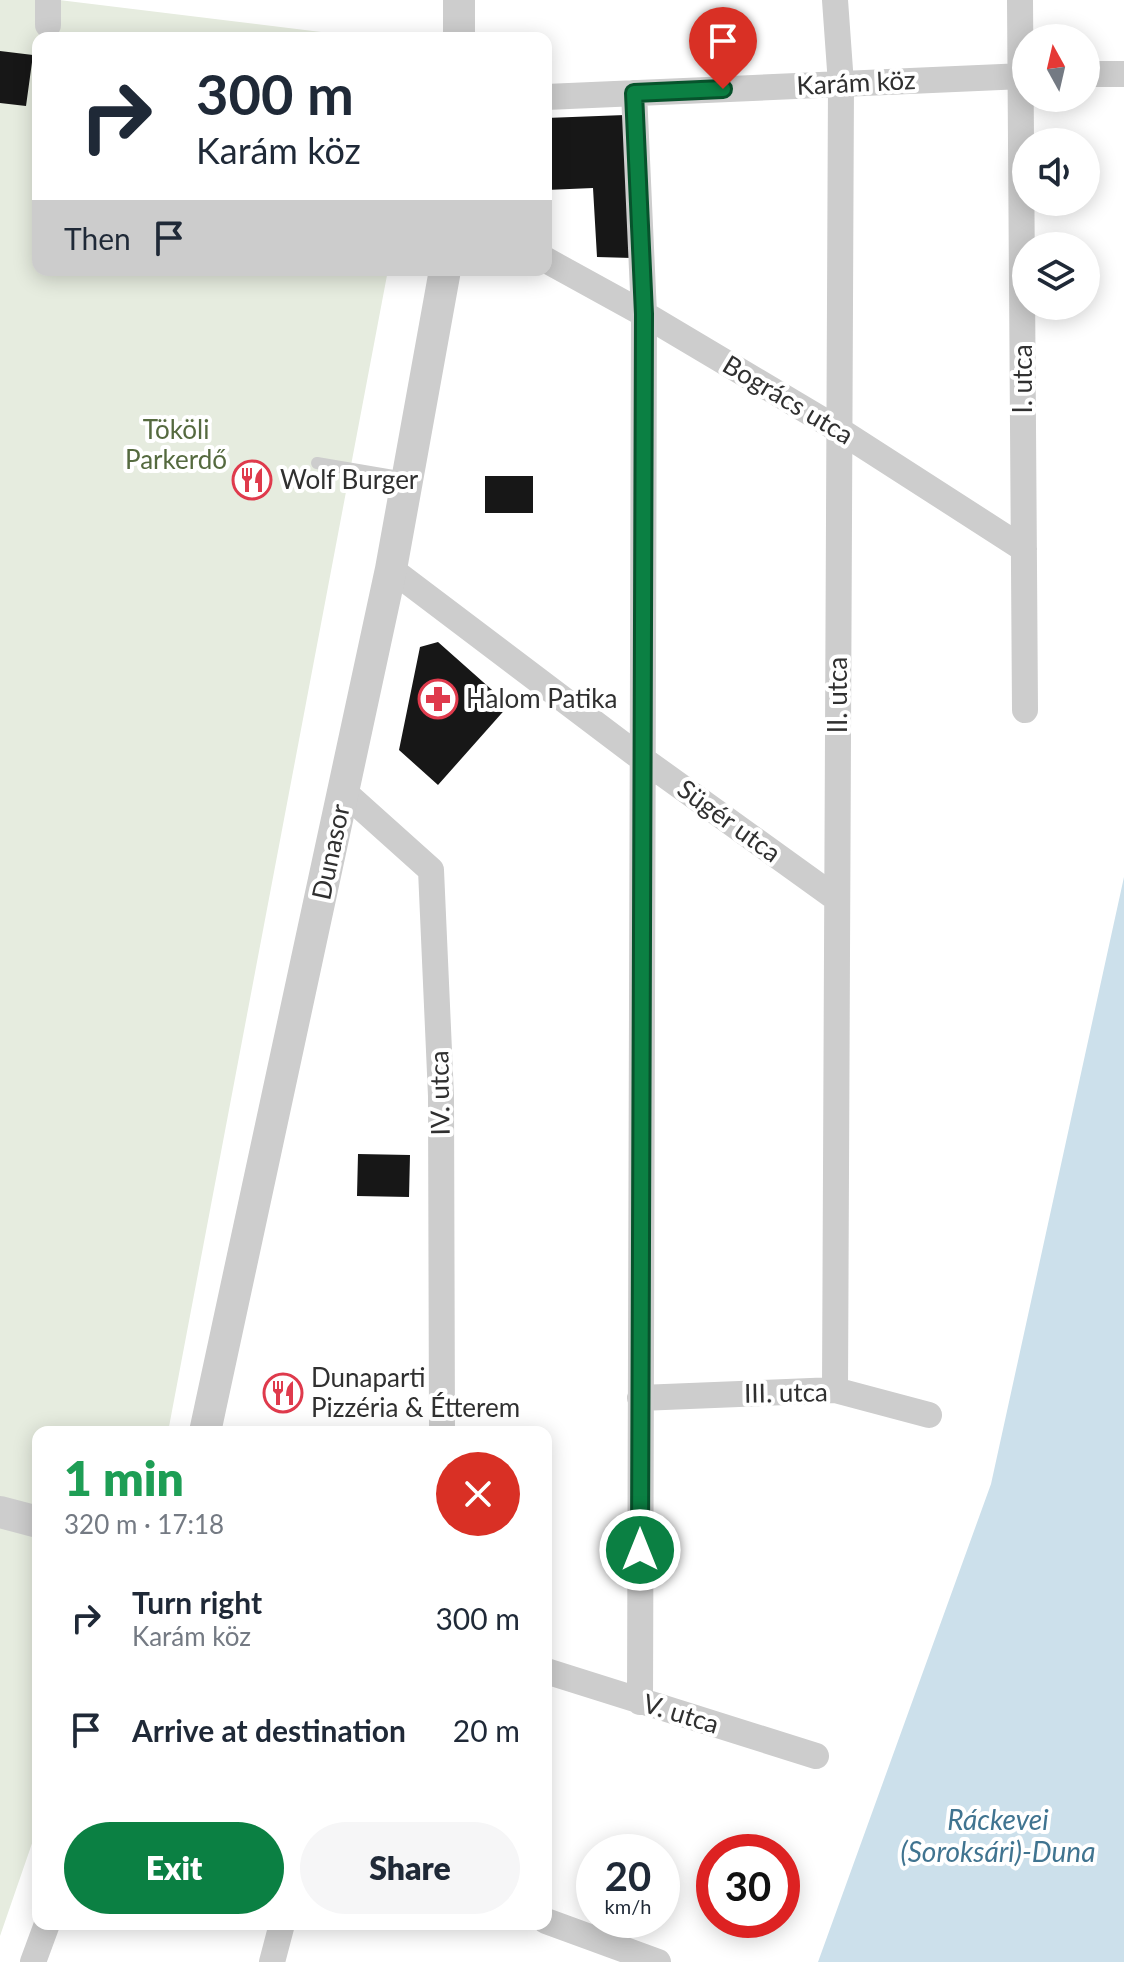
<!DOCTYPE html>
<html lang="en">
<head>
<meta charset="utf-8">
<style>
	:root { --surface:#fff; --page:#f6f6f7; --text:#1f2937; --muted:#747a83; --accent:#0b8043 }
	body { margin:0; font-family:Lato,sans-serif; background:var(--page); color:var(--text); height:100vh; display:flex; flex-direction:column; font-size:30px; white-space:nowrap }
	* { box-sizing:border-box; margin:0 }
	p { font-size:26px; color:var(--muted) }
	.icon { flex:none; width:44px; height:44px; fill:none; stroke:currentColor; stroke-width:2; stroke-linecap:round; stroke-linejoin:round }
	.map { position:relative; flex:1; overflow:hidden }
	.side { position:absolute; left:32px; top:1426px; width:520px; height:504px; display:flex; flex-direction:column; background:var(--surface); border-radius:16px; box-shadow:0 4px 20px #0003 }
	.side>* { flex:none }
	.hud { position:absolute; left:32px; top:32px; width:520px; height:244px; border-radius:16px; box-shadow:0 4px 20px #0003; background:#fff; color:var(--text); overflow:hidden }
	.needle { width:52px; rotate:352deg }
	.controls { position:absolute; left:1012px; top:24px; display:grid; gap:16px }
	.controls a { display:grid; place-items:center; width:88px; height:88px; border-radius:50%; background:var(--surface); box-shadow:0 4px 20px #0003; font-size:40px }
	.speed { position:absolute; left:576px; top:1834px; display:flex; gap:16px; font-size:40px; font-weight:700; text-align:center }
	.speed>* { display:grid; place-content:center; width:104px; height:104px; border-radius:50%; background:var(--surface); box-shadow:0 4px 20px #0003; line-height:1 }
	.speed small { font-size:20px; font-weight:400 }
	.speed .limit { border:12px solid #d22; background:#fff; color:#111 }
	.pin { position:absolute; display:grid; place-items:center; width:68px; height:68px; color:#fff; margin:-82px -34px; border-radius:50% 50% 50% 0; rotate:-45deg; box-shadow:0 0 8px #0007 }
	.pin .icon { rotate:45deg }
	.me { position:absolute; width:88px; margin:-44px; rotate:0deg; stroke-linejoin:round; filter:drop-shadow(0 0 6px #0008) }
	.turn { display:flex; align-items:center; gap:28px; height:168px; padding:0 32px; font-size:36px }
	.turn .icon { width:104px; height:104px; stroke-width:2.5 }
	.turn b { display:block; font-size:56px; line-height:68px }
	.then { display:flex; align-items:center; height:76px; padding:0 32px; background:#0003; gap:16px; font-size:30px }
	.round { display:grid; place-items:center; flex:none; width:84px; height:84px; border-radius:42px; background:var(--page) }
	.headline { display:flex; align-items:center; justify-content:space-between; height:136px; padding:0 32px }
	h1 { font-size:48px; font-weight:800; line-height:60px; color:#1e9e55 }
	.button { display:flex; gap:16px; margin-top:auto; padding:16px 32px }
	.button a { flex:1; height:92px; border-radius:48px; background:var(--accent); color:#fff; font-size:32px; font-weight:800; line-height:92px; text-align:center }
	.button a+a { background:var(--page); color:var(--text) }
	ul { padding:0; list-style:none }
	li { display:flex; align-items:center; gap:24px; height:112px; padding:0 32px }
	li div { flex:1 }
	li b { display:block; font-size:30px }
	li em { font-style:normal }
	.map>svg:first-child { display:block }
	.green { fill:#e6ecdf }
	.water { fill:#cce0eb }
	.building { fill:#171717 }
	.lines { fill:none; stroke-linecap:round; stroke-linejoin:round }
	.service { stroke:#cdcdcd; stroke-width:12 }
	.minor { stroke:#cdcdcd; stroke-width:26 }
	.tertiary { stroke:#cdcdcd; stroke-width:32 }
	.route-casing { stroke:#07532c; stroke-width:20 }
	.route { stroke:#0b8043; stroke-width:14 }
	.labels { text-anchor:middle; stroke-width:8; stroke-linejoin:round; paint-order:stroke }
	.street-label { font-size:26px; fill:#303030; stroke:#fff }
	.park-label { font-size:26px; fill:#556a3f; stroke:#fff }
	.poi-label { font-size:26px; fill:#303030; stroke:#fff; text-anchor:start }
	.water-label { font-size:28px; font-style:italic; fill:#407490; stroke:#fff }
</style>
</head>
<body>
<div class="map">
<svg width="1124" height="1962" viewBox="0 0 1124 1962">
	<rect width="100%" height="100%" fill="#fff"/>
	<path class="green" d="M 0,0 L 59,0 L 370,38 L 38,38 L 38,270 L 388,270 L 168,1432 L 38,1432 L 38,1826 L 0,1936 Z"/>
	<path class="water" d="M 1124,877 L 1124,1962 L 818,1962 L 991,1484 Z"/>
	<path class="building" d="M 0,51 L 33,55 L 26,106 L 0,103 Z
		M 625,115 L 632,258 L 597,257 L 593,188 L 546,190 L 546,118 Z
		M 485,476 L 533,476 L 533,513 L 485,513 Z
		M 438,642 L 509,705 L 438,785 L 399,750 L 420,647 Z
		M 358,1154 L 410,1155 L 409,1197 L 357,1196 Z"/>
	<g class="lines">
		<path class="service" d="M 317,463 L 405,478"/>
		<path class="minor" d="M 48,0 L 48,25
			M 835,0 L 841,84 L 835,1390
			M 1020,0 L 1025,710
			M 1086,74 L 1124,74
			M 634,93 L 644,314 L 640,1702
			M 546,97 L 1026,76
			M 546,260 L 644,314 L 839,430 L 1024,549
			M 391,569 L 641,758 L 837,899
			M 344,792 L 431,870 L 441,1096 L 442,1432
			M 640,1398 L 835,1390 L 929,1415
			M 546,1671 L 816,1756
			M 546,1921 L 658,1962
			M 33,1962 L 47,1924
			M 272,1962 L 282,1924"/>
		<path class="tertiary" d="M 459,38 L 459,0
			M 205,1432 L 391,569 L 445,270
			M 0,1512 L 38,1522"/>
	</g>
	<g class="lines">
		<defs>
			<path id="route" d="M 640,1550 L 644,314 L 634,93 L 723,89"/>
		</defs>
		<use href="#route" class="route-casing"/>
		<use href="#route" class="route"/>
	</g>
	<defs>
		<symbol id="restaurant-ring" viewBox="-11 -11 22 22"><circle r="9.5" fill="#fff" stroke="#df3a4c" stroke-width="1.5"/><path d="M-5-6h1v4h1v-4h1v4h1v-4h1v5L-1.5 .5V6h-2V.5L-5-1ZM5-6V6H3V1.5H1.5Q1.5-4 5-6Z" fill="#df3a4c"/></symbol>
		<symbol id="pharmacy-ring" viewBox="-11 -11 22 22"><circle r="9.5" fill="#fff" stroke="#df3a4c" stroke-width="1.5"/><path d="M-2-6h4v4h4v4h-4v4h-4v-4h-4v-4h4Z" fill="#df3a4c"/></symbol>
	</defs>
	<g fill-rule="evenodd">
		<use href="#restaurant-ring" x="230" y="458" width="44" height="44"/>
		<use href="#pharmacy-ring" x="416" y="677" width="44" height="44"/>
		<use href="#restaurant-ring" x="261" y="1371" width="44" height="44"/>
	</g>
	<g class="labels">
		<g class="street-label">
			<text transform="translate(856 83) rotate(-3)" y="9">Karám köz</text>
			<text transform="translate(1023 379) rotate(-90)" y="9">I. utca</text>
			<text transform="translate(788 400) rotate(31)" y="9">Bogrács utca</text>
			<text transform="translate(838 695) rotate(-90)" y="9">II. utca</text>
			<text transform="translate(729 821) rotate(36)" y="9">Sügér utca</text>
			<text transform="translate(331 852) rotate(-78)" y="9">Dunasor</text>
			<text transform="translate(440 1093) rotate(-91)" y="9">IV. utca</text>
			<text transform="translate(786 1393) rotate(-1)" y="9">III. utca</text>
			<text transform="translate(681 1714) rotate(17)" y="9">V. utca</text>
		</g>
		<g class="park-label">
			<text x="176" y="439">Tököli<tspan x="176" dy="30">Parkerdő</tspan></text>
		</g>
		<g class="poi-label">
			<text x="280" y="489">Wolf Burger</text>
			<text x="466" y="708">Halom Patika</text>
			<text x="311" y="1387">Dunaparti<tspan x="311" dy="30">Pizzéria &amp; Étterem</tspan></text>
		</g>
		<g class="water-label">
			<text x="998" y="1830">Ráckevei<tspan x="998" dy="32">(Soroksári)-Duna</tspan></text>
		</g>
	</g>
</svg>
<div class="controls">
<a><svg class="needle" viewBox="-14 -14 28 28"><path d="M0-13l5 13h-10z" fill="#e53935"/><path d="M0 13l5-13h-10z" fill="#747a83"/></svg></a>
<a><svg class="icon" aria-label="sound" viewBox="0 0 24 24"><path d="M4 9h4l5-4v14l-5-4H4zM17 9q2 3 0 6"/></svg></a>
<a><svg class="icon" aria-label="layers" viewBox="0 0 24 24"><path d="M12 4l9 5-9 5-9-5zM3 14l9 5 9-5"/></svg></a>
</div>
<div class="speed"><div>20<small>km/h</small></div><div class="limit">30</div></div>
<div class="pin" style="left:723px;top:89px;background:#d93025"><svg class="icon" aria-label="arrive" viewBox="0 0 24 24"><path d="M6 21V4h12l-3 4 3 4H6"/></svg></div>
<svg class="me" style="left:640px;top:1550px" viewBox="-20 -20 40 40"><circle r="17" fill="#0b8043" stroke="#fff" stroke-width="3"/><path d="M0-11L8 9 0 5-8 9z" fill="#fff"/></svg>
<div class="hud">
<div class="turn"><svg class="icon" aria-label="right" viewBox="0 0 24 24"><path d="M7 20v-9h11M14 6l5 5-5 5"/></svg><div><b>300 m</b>Karám köz</div></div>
<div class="then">Then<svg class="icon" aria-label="arrive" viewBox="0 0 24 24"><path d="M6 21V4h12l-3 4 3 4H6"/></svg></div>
</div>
<section class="side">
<div class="headline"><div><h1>1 min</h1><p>320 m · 17:18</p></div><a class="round" style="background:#d93025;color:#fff"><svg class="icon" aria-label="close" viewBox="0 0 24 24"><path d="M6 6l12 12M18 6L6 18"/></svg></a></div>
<ul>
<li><svg class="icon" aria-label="right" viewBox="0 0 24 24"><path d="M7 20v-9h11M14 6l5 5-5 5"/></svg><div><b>Turn right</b><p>Karám köz</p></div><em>300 m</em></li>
<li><svg class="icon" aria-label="arrive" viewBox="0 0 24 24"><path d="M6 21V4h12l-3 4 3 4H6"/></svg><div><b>Arrive at destination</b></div><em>20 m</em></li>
</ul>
<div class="button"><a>Exit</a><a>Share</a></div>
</section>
</div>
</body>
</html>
